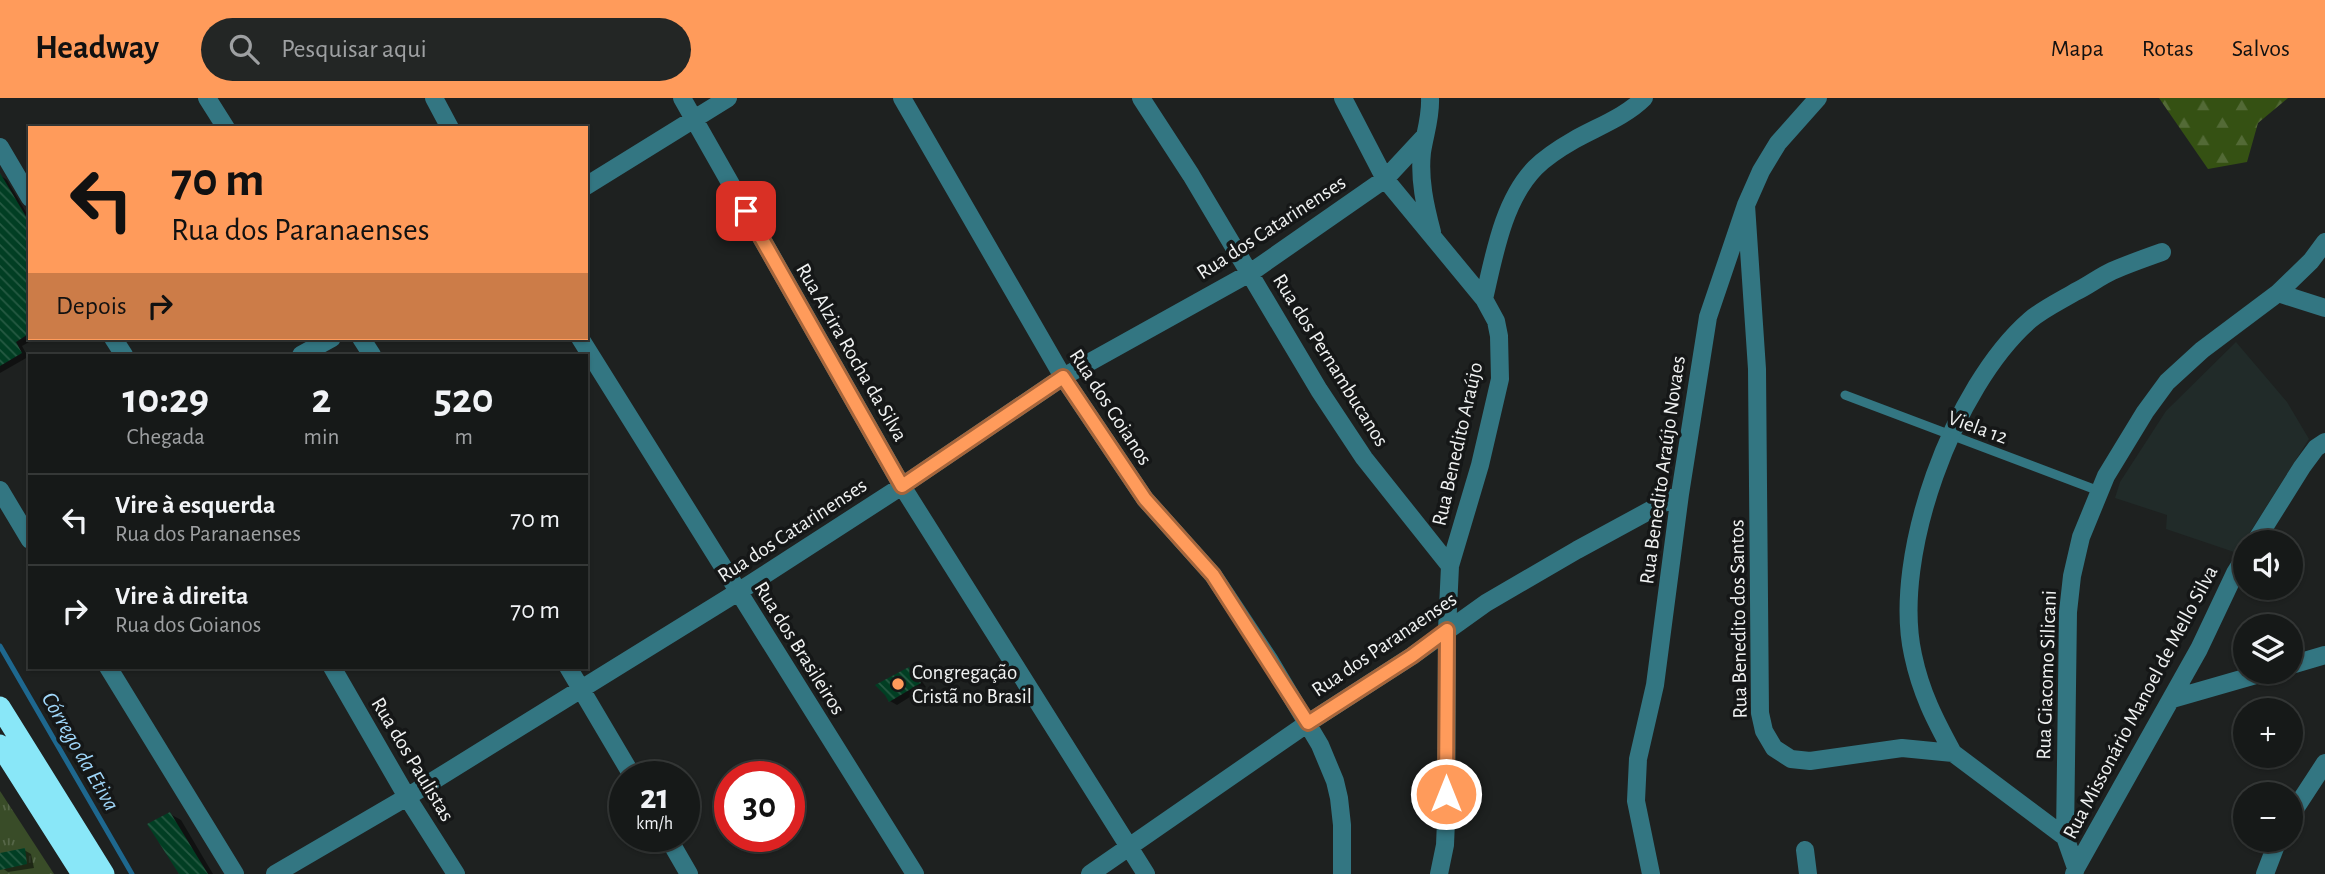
<!DOCTYPE html>
<html lang="pt">
<head>
<meta charset="utf-8">
<style>
	:root { --surface:#161918; --page:#232625; --text:#f1f3f6; --muted:#9ea0a2; --line:#353837; --accent:#ff9b5b }
	body { margin:0; font-family:"Alegreya Sans",sans-serif; background:var(--page); color:var(--text); height:100vh; display:flex; flex-direction:column; font-size:26px; white-space:nowrap }
	* { box-sizing:border-box; margin:0 }
	p { font-size:23px; color:var(--muted) }
	.icon { flex:none; width:38px; height:38px; fill:none; stroke:currentColor; stroke-width:2; stroke-linecap:round; stroke-linejoin:round }
	.map { position:relative; flex:1; overflow:hidden }
	.details { position:absolute; left:28px; top:256px; width:560px; height:315px; display:flex; flex-direction:column; background:var(--surface); border-radius:0px; box-shadow:0 2px 5px #0004,0 0 0 2px var(--line) }
	.details>* { flex:none }
	.guide { position:absolute; left:28px; top:28px; width:560px; height:214px; border-radius:0px; box-shadow:0 2px 5px #0004,0 0 0 2px var(--line); background:#ff9b5b; color:#111; overflow:hidden }
	.tools { position:absolute; left:2233px; top:432px; display:grid; gap:14px }
	.tools a { display:grid; place-items:center; width:70px; height:70px; border-radius:50%; background:var(--surface); box-shadow:0 2px 5px #0004,0 0 0 2px var(--line); font-size:35px }
	.speed { position:absolute; left:609px; top:663px; display:flex; gap:14px; font-size:35px; font-weight:700; text-align:center }
	.speed>* { display:grid; place-content:center; width:91px; height:91px; border-radius:50%; background:var(--surface); box-shadow:0 2px 5px #0004,0 0 0 2px var(--line); line-height:1 }
	.speed small { font-size:18px; font-weight:400 }
	.speed .limit { border:10px solid #d22; background:#fff; color:#111 }
	.pin { position:absolute; display:grid; place-items:center; width:60px; height:60px; color:#fff; margin:-30px; border-radius:14px; box-shadow:0 4px 10px #0006 }
	.me { position:absolute; width:77px; margin:-38px; rotate:0deg; stroke-linejoin:round; filter:drop-shadow(0 0 5px #0008) }
	.turn { display:flex; align-items:center; gap:24px; height:147px; padding:0 28px; font-size:32px }
	.turn .icon { width:91px; height:91px; stroke-width:2.5 }
	.turn b { display:block; font-size:49px; line-height:60px }
	.then { display:flex; align-items:center; height:66px; padding:0 28px; background:#0003; gap:14px; font-size:26px }
	.eta { display:flex; justify-content:space-evenly; align-items:center; height:119px; text-align:center }
	.eta b { font-size:42px; font-weight:600; line-height:49px }
	ul { padding:0; list-style:none }
	li { display:flex; align-items:center; gap:21px; height:91px; padding:0 28px; border-top:2px solid var(--line) }
	li div { flex:1 }
	li b { display:block; font-size:26px }
	li em { font-style:normal }
	header { display:flex; align-items:center; gap:42px; box-sizing:border-box; height:98px; padding:0 35px; background:var(--accent); color:#111 }
	header strong { font-size:33px }
	nav { display:flex; gap:38px; margin-inline-start:auto; font-size:24px }
	.search { width:490px; height:63px; background:var(--page); display:flex; align-items:center; gap:18px; box-sizing:border-box; padding:0 24px; border-radius:38px; color:var(--muted); font-size:26px }
	.map>svg:first-child { display:block }
	.built { fill:#212b29 }
	.grass { fill:url(#grass-tufts) }
	.forest { fill:url(#forest-firs) }
	.shadow { fill:#0007 }
	.lines { fill:none; stroke-linecap:round; stroke-linejoin:round }
	.stream { stroke:#1e688f; stroke-width:5 }
	.building { fill:url(#building-back-hatch) }
	.lane { stroke:#337682; stroke-width:9 }
	.street { stroke:#337682; stroke-width:18 }
	.highway { stroke:#89e7f8; stroke-width:21 }
	.route-casing { stroke:#a6653b; stroke-width:18 }
	.route { stroke:#ff9b5b; stroke-width:12 }
	.poi-dot { fill:#ff9b5b; stroke:#151717; stroke-width:2.5 }
	.labels { text-anchor:middle; stroke-width:7; stroke-linejoin:round; paint-order:stroke }
	.street-label { font-size:21px; fill:#f0f2f2; stroke:#151717 }
	.poi-label { font-size:21px; fill:#f0f2f2; stroke:#151717; text-anchor:start }
	.water-label { font-size:23px; font-style:italic; fill:#a0d7fa; stroke:#151717 }
</style>
</head>
<body>
<header>
<strong>Headway</strong>
<div class="search"><svg class="icon" aria-label="search" viewBox="0 0 24 24"><circle cx="10" cy="10" r="6"/><path d="M15 15l6 6"/></svg>Pesquisar aqui</div>
<nav><a>Mapa</a><a>Rotas</a><a>Salvos</a></nav>
</header>
<div class="map">
<svg width="2325" height="776" viewBox="0 0 2325 776">
	<defs>
		<pattern id="grass-tufts" width="24" height="20" patternUnits="userSpaceOnUse" patternTransform="scale(1.75)"><rect width="24" height="20" fill="#394c28"/><path d="M3 7l-1-3M5 7V3M7 7l1-3M15 17l-1-3M17 17v-4M19 17l1-3" fill="none" stroke="#566648"/></pattern>
		<pattern id="forest-firs" width="22" height="20" patternUnits="userSpaceOnUse" patternTransform="scale(1.75)"><rect width="22" height="20" fill="#355113"/><path d="M5 1l3.5 6h-7zM16 11l3.5 6h-7z" fill="#536a36"/></pattern>
		<pattern id="building-back-hatch" width="6" height="6" patternUnits="userSpaceOnUse" patternTransform="scale(1.75)"><rect width="6" height="6" fill="#013e23"/><path d="M-1 5l2 2M0 0l6 6M5-1l2 2" fill="none" stroke="#265a43"/></pattern>
	</defs>
	<rect width="100%" height="100%" fill="#1e2120"/>
	<path class="built" d="M 2236,244 L 2287,304 L 2309,341 L 2237,455 L 2166,431 L 2167,417 L 2115,400 L 2120,384 L 2166,313 Z"/>
	<path class="grass" d="M 0,693 L 54,776 L 0,776 Z"/>
	<path class="forest" d="M 2159,0 L 2288,0 L 2258,25 L 2247,64 L 2208,71 Z"/>
	<path class="shadow" d="M 1,78 L 7,82 L 30,121 L 30,240 L 36,240 L 22,248 L 28,259 L 0,275 Z
		M 909,571 L 916,575 L 926,589 L 897,607 L 890,603 Z
		M 170,716 L 181,722 L 213,776 L 181,776 Z
		M 24,752 L 31,756 L 34,770 L 8,774 L 2,770 L 0,757 Z"/>
	<g class="lines">
		<path class="stream" d="M 0,548 L 132,776"/>
	</g>
	<path class="building" d="M 0,75 L 30,125 L 30,235 L 16,244 L 22,255 L 0,268 Z
		M 909,569 L 921,585 L 889,604 L 885,597 L 875,587 Z
		M 170,714 L 208,776 L 179,776 L 147,726 Z
		M 25,750 L 27,766 L 0,772 L 0,755 Z"/>
	<g class="lines">
		<path class="lane" d="M 1845,297 L 2099,393"/>
		<path class="street" d="M 207,0 L 226,30
			M 434,0 L 450,30
			M 682,0 L 902,388 L 1146,776
			M 902,0 L 1063,279 L 1145,401 L 1213,477 L 1270,563 L 1320,647 L 1335,683 L 1339,700 L 1342,727 L 1342,776
			M 1141,0 L 1191,77 L 1319,292 L 1364,360 L 1450,468
			M 1343,0 L 1385,81 L 1484,201 L 1496,223 L 1499,238 L 1500,281 L 1480,367 L 1450,468 L 1447,532 L 1446,723 L 1445,747 L 1439,776
			M 1430,0 C 1431,19 1425,35 1422,54 C 1419,81 1425,108 1432,134
			M 0,49 L 30,100
			M 586,88 L 728,0
			M 1746,107 L 1757,271 L 1760,615 L 1764,633 L 1774,650 L 1791,661 L 1810,663 L 1902,650 L 1953,655 L 2065,739
			M 2278,195 L 2325,210
			M 1484,201 C 1494,158 1503,103 1535,70 C 1546,59 1560,50 1574,42 C 1597,29 1625,19 1644,0
			M 113,240 L 124,257
			M 361,240 L 372,257
			M 580,240 L 915,776
			M 301,257 L 332,240
			M 0,392 L 30,442
			M 2255,444 L 2302,369 L 2316,350 L 2325,344
			M 2291,567 L 2325,557
			M 108,569 L 235,776
			M 332,569 L 407,699 L 456,776
			M 568,569 L 633,679
			M 2172,601 L 2266,574
			M 1953,655 C 1935,622 1921,595 1913,557 C 1891,458 1954,288 2030,222 C 2043,211 2060,203 2075,194 C 2088,188 2099,179 2112,173 C 2128,166 2145,160 2162,154
			M 2291,717 L 2325,665
			M 667,738 L 689,776
			M 1805,752 L 1808,776
			M 2076,770 L 2065,739 L 2068,514 L 2072,478 L 2081,439 L 2106,378 L 2145,314 L 2167,284 L 2202,252 L 2278,195 L 2311,163 L 2325,144
			M 275,776 L 407,699 L 738,494 L 902,388 L 1063,279 L 1250,175 L 1385,81 L 1425,38
			M 1090,776 L 1308,625 L 1412,558 L 1486,505 L 1577,452 L 1680,396
			M 1651,776 L 1636,703 L 1638,661 L 1655,587 L 1680,396 L 1708,219 L 1746,107 L 1761,73 L 1778,45 L 1818,0
			M 2074,776 L 2076,770 L 2199,551 L 2235,475 L 2245,459
			M 2265,776 L 2278,742"/>
		<path class="highway" d="M 0,609 L 104,776
			M 0,647 L 82,776"/>
	</g>
	<g class="lines">
		<defs>
			<path id="route" d="M 746,113 L 902,388 L 1063,279 L 1145,401 L 1213,477 L 1308,625 L 1412,558 L 1447,532 L 1446,696"/>
		</defs>
		<use href="#route" class="route-casing"/>
		<use href="#route" class="route"/>
	</g>
	<circle class="poi-dot" cx="898" cy="586" r="7"/>
	<g class="labels">
		<g class="street-label">
			<text transform="translate(1271 129) rotate(-33)" y="7">Rua dos Catarinenses</text>
			<text transform="translate(852 254) rotate(60)" y="7">Rua Alzira Rocha da Silva</text>
			<text transform="translate(1331 262) rotate(58)" y="7">Rua dos Pernambucanos</text>
			<text transform="translate(1111 309) rotate(57)" y="7">Rua dos Goianos</text>
			<text transform="translate(1978 329) rotate(20)" y="7">Viela 12</text>
			<text transform="translate(1457 346) rotate(-77)" y="7">Rua Benedito Araújo</text>
			<text transform="translate(1662 372) rotate(-82)" y="7">Rua Benedito Araújo Novaes</text>
			<text transform="translate(792 432) rotate(-33)" y="7">Rua dos Catarinenses</text>
			<text transform="translate(1738 521) rotate(-91)" y="7">Rua Benedito dos Santos</text>
			<text transform="translate(1384 546) rotate(-34)" y="7">Rua dos Paranaenses</text>
			<text transform="translate(800 550) rotate(58)" y="7">Rua dos Brasileiros</text>
			<text transform="translate(2046 577) rotate(-88)" y="7">Rua Giacomo Silicani</text>
			<text transform="translate(2140 604) rotate(-62)" y="7">Rua Missonário Manoel de Mello Silva</text>
			<text transform="translate(413 661) rotate(59)" y="7">Rua dos Paulistas</text>
		</g>
		<g class="poi-label">
			<text x="912" y="581">Congregação<tspan x="912" dy="24">Cristã no Brasil</tspan></text>
		</g>
		<g class="water-label">
			<text transform="translate(81 653) rotate(60)" y="8">Córrego da Etiva</text>
		</g>
	</g>
</svg>
<div class="tools">
<a><svg class="icon" aria-label="sound" viewBox="0 0 24 24"><path d="M4 9h4l5-4v14l-5-4H4zM17 9q2 3 0 6"/></svg></a>
<a><svg class="icon" aria-label="layers" viewBox="0 0 24 24"><path d="M12 4l9 5-9 5-9-5zM3 14l9 5 9-5"/></svg></a>
<a>+</a>
<a>−</a>
</div>
<div class="speed"><div>21<small>km/h</small></div><div class="limit">30</div></div>
<div class="pin" style="left:746px;top:113px;background:#d93025"><svg class="icon" aria-label="arrive" viewBox="0 0 24 24"><path d="M6 21V4h12l-3 4 3 4H6"/></svg></div>
<svg class="me" style="left:1446px;top:696px" viewBox="-20 -20 40 40"><circle r="17" fill="#ff9b5b" stroke="#fff" stroke-width="3"/><path d="M0-11L8 9 0 5-8 9z" fill="#fff"/></svg>
<div class="guide">
<div class="turn"><svg class="icon" aria-label="left" viewBox="0 0 24 24"><path d="M17 20v-9H6M10 6l-5 5 5 5"/></svg><div><b>70 m</b>Rua dos Paranaenses</div></div>
<div class="then">Depois<svg class="icon" aria-label="right" viewBox="0 0 24 24"><path d="M7 20v-9h11M14 6l5 5-5 5"/></svg></div>
</div>
<section class="details">
<div class="eta">
<div><b>10:29</b><p>Chegada</p></div>
<div><b>2</b><p>min</p></div>
<div><b>520</b><p>m</p></div>
</div>
<ul>
<li><svg class="icon" aria-label="left" viewBox="0 0 24 24"><path d="M17 20v-9H6M10 6l-5 5 5 5"/></svg><div><b>Vire à esquerda</b><p>Rua dos Paranaenses</p></div><em>70 m</em></li>
<li><svg class="icon" aria-label="right" viewBox="0 0 24 24"><path d="M7 20v-9h11M14 6l5 5-5 5"/></svg><div><b>Vire à direita</b><p>Rua dos Goianos</p></div><em>70 m</em></li>
</ul>
</section>
</div>
</body>
</html>
